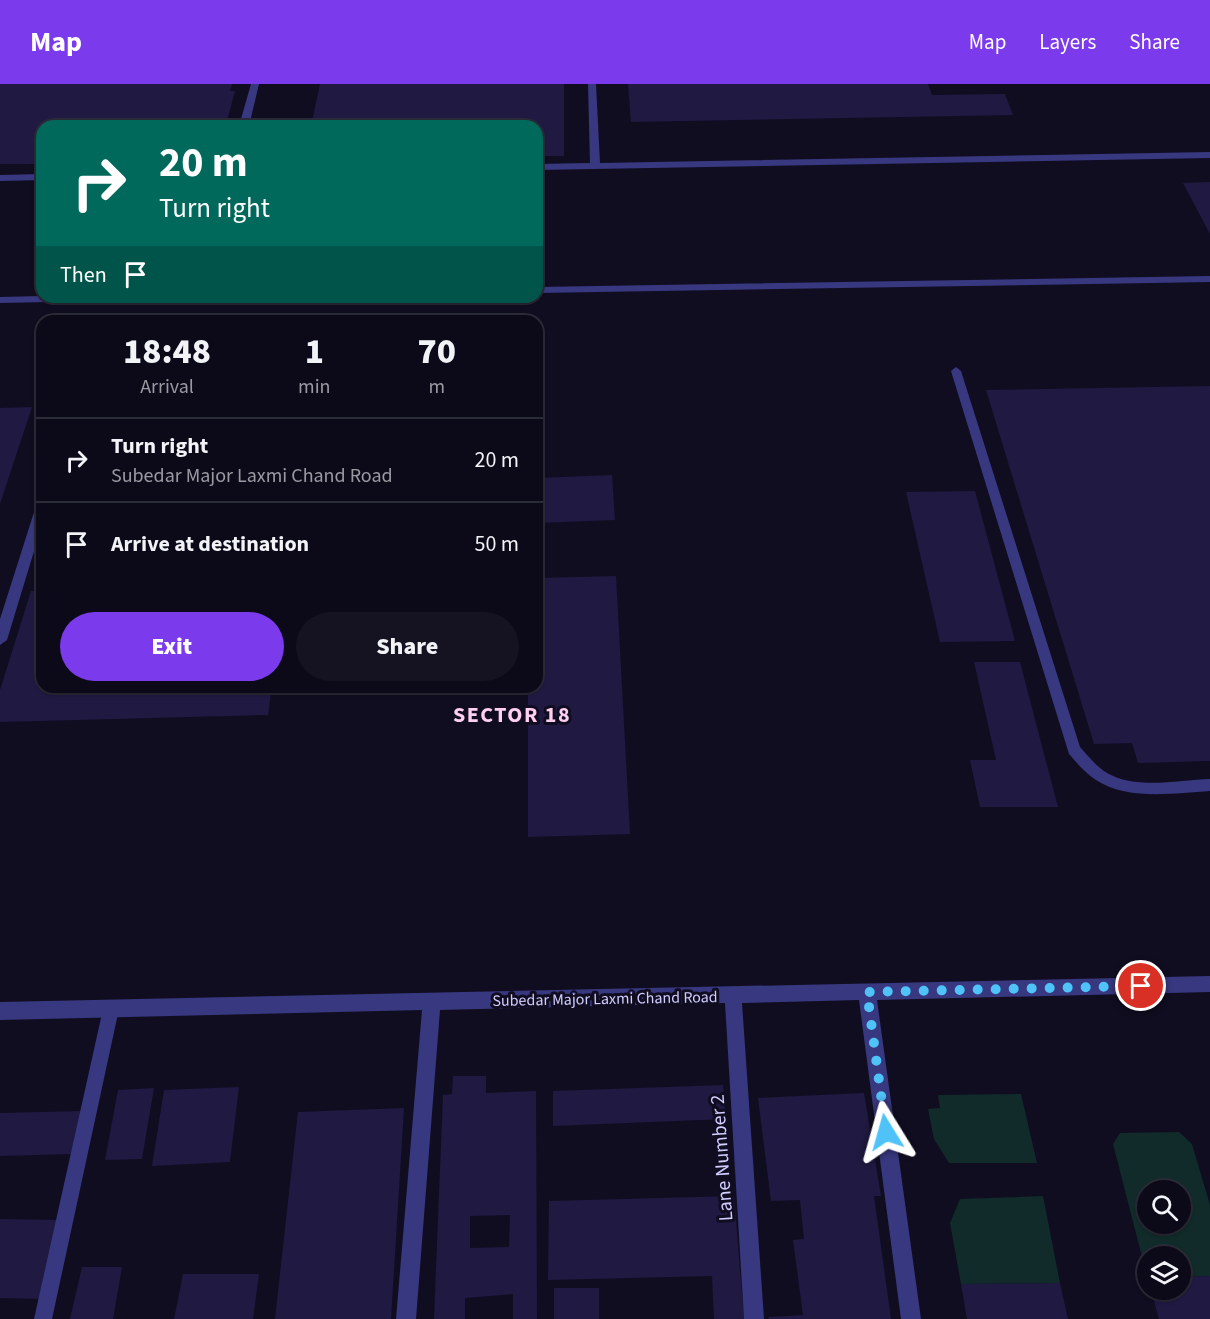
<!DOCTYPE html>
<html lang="en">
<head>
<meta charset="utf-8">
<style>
	:root { --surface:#0c0a19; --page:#151322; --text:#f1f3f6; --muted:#9a9aa2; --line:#2c2b38; --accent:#7c3aed }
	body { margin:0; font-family:"Source Sans 3",sans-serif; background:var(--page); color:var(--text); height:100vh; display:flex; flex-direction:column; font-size:22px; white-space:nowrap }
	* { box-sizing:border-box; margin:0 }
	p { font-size:20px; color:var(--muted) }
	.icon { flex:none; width:33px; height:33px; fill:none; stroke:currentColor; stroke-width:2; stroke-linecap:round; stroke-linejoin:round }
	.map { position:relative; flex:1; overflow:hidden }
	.sheet { position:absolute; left:36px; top:231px; width:507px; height:378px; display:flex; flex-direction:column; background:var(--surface); border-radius:18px; box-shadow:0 2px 4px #0004,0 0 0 2px var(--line) }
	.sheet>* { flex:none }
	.banner { position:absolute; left:36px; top:36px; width:507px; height:183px; border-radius:18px; box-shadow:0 2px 4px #0004,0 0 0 2px var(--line); background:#00695c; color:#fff; overflow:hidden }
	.tools { position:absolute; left:1137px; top:1096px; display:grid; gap:12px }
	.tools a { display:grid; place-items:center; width:54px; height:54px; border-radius:50%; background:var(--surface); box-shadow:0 2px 4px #0004,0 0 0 2px var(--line); font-size:30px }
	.pin { position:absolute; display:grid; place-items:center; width:51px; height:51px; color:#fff; margin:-26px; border:3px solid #fff; border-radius:50%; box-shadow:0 2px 6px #0007 }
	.me { position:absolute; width:66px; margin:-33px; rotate:352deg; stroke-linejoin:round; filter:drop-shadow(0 0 4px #0008) }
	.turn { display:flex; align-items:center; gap:21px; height:126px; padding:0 24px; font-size:27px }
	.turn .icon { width:78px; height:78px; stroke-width:2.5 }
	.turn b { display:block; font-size:42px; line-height:51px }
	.then { display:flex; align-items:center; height:57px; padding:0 24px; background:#0003; gap:12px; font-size:22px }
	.eta { display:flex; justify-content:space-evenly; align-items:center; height:102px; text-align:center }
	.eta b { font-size:36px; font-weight:800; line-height:42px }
	.button { display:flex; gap:12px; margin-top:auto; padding:12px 24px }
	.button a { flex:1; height:69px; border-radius:36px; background:var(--accent); color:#fff; font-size:24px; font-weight:800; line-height:69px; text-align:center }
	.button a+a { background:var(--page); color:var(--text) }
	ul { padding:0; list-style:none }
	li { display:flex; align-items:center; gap:18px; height:84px; padding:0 24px; border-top:2px solid var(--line) }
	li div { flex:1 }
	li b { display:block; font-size:22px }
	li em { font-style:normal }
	header { display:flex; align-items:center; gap:36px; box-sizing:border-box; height:84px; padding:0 30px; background:var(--accent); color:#fff }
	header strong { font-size:28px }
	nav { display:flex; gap:33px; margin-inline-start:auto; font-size:21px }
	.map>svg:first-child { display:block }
	.green { fill:#102b29; fill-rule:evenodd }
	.building { fill:#201942; fill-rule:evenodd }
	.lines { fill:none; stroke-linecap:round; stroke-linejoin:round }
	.service { fill:#383880; fill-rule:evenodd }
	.minor { fill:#383880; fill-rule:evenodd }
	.route { stroke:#4fc3f7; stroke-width:10; stroke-dasharray:0 18 }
	.labels { text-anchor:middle; stroke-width:6; stroke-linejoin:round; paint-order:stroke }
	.street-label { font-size:16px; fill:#d1cdff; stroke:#100d21 }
	.near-street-label { font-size:20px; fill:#d1cdff; stroke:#100d21 }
	.district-label { font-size:22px; font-weight:bold; letter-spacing:1.5px; fill:#ffcff0; stroke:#100d21 }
</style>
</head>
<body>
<header>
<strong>Map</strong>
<nav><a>Map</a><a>Layers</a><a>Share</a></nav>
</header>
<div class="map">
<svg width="1210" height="1235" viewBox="0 0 1210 1235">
	<rect width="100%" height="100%" fill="#100d21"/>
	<path class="green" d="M 1021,1010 L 1037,1079 L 949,1079 L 934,1055 L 928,1025 L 940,1024 L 938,1011 Z
		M 1179,1048 L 1192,1060 L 1210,1121 L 1210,1192 L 1181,1193 L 1180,1173 L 1148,1173 L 1147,1192 L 1113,1060 L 1120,1049 ZM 1148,1107 L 1180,1107 L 1180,1140 L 1148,1140 Z
		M 1043,1112 L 1060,1199 L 961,1200 L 950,1139 L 960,1115 Z"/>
	<path class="building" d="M 0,0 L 232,0 L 230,7 L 235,7 L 227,37 L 238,37 L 237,42 L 42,42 L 42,80 L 0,80 Z
		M 320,0 L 564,0 L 564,72 L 537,72 L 537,42 L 311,42 Z
		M 628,0 L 928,0 L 932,11 L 1005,10 L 1013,31 L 631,38 Z
		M 1210,98 L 1210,150 L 1183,99 Z
		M 1210,302 L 1210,677 L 1138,679 L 1132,659 L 1094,660 L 986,306 Z
		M 32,323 L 0,420 L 0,324 Z
		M 612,391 L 615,436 L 537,439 L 537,394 Z
		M 975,407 L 1015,557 L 940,558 L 906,408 Z
		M 616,492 L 630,750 L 528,753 L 528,603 L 537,603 L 537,494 Z
		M 31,507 L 42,507 L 42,603 L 272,603 L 268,631 L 0,638 L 0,606 Z
		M 974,578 L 1020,578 L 1058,723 L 980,723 L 970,676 L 996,676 Z
		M 453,992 L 486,992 L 486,1009 L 536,1007 L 537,1235 L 513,1235 L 513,1210 L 465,1214 L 465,1235 L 434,1235 L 443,1011 L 452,1010 ZM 510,1131 L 509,1163 L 470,1164 L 470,1132 Z
		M 723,1001 L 726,1035 L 553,1042 L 553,1007 Z
		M 239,1003 L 230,1078 L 152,1082 L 164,1006 Z
		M 154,1004 L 142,1075 L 105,1076 L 118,1006 Z
		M 864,1009 L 881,1112 L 874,1112 L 891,1235 L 769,1235 L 768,1233 L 803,1231 L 793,1156 L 804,1155 L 800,1116 L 771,1117 L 758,1014 Z
		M 404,1024 L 391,1235 L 275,1235 L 298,1028 Z
		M 82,1027 L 72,1070 L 0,1072 L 0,1029 Z
		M 734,1112 L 744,1235 L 714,1235 L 712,1192 L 548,1196 L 549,1117 Z
		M 0,1135 L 62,1136 L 42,1215 L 0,1214 Z
		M 82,1183 L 122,1183 L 113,1235 L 70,1235 Z
		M 183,1190 L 259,1190 L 253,1235 L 174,1235 Z
		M 1210,1192 L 1210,1235 L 1159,1235 L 1151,1206 L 1180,1206 L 1180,1193 Z
		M 1060,1199 L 1068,1235 L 967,1235 L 961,1200 Z
		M 554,1204 L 599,1204 L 599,1235 L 554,1235 Z"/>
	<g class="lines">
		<path class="service" d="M 251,0 L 259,0 L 249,42 L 239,42 Z
			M 588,0 L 596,0 L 600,79 L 1210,68 L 1210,74 L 537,86 L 537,80 L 590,79 Z
			M 42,90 L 42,96 L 0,97 L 0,91 Z
			M 1210,192 L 1210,198 L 537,209 L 537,203 Z
			M 42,212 L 42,213 L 151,213 L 146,216 L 0,219 L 0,213 Z
			M 956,283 L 961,287 L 1080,663 C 1088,672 1097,683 1107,689 C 1136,706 1179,696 1210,695 L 1210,707 C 1174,709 1128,717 1096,696 C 1085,689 1077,679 1069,670 L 951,287 Z
			M 42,418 L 42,441 L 7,556 L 0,561 L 0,535 L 36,422 Z
			M 111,917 L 117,920 L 119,925 L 52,1235 L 34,1235 L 103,925 L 105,920 Z"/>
		<path class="minor" d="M 1210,892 L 1210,908 L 877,916 L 921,1235 L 901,1235 L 859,916 L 742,919 L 764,1235 L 744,1235 L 725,919 L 440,926 L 416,1235 L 396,1235 L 422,926 L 0,936 L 0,918 Z"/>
	</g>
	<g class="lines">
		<path class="route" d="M 886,1048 L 867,908 L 1141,902"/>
	</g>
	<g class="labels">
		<g class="street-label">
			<text transform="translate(605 914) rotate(-1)" y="6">Subedar Major Laxmi Chand Road</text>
		</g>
		<g class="near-street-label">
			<text transform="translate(721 1074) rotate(-94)" y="7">Lane Number 2</text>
		</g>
		<g class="district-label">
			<text x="512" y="638">SECTOR 18</text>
		</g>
	</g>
</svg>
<div class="tools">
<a><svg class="icon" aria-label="search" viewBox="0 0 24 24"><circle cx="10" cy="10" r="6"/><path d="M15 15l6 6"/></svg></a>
<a><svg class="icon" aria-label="layers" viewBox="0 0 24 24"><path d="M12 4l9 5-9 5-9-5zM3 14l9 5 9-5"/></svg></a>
</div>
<div class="pin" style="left:1141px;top:902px;background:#d93025"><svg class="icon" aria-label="arrive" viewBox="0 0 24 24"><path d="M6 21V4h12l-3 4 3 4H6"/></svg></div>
<svg class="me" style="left:886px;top:1048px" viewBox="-20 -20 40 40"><path d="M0-17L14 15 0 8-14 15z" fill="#4fc3f7" stroke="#fff" stroke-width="4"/></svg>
<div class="banner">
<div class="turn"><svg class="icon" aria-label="right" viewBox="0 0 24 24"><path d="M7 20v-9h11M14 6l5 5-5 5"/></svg><div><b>20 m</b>Turn right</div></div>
<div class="then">Then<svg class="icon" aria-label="arrive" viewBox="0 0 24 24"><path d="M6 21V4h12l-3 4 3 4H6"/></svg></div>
</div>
<section class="sheet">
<div class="eta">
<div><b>18:48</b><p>Arrival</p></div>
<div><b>1</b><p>min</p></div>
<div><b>70</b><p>m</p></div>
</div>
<ul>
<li><svg class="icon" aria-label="right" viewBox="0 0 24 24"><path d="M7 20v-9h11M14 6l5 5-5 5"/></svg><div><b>Turn right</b><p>Subedar Major Laxmi Chand Road</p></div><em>20 m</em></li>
<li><svg class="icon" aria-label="arrive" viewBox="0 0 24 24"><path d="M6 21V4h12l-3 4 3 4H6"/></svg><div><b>Arrive at destination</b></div><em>50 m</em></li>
</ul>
<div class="button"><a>Exit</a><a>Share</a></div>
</section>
</div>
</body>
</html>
